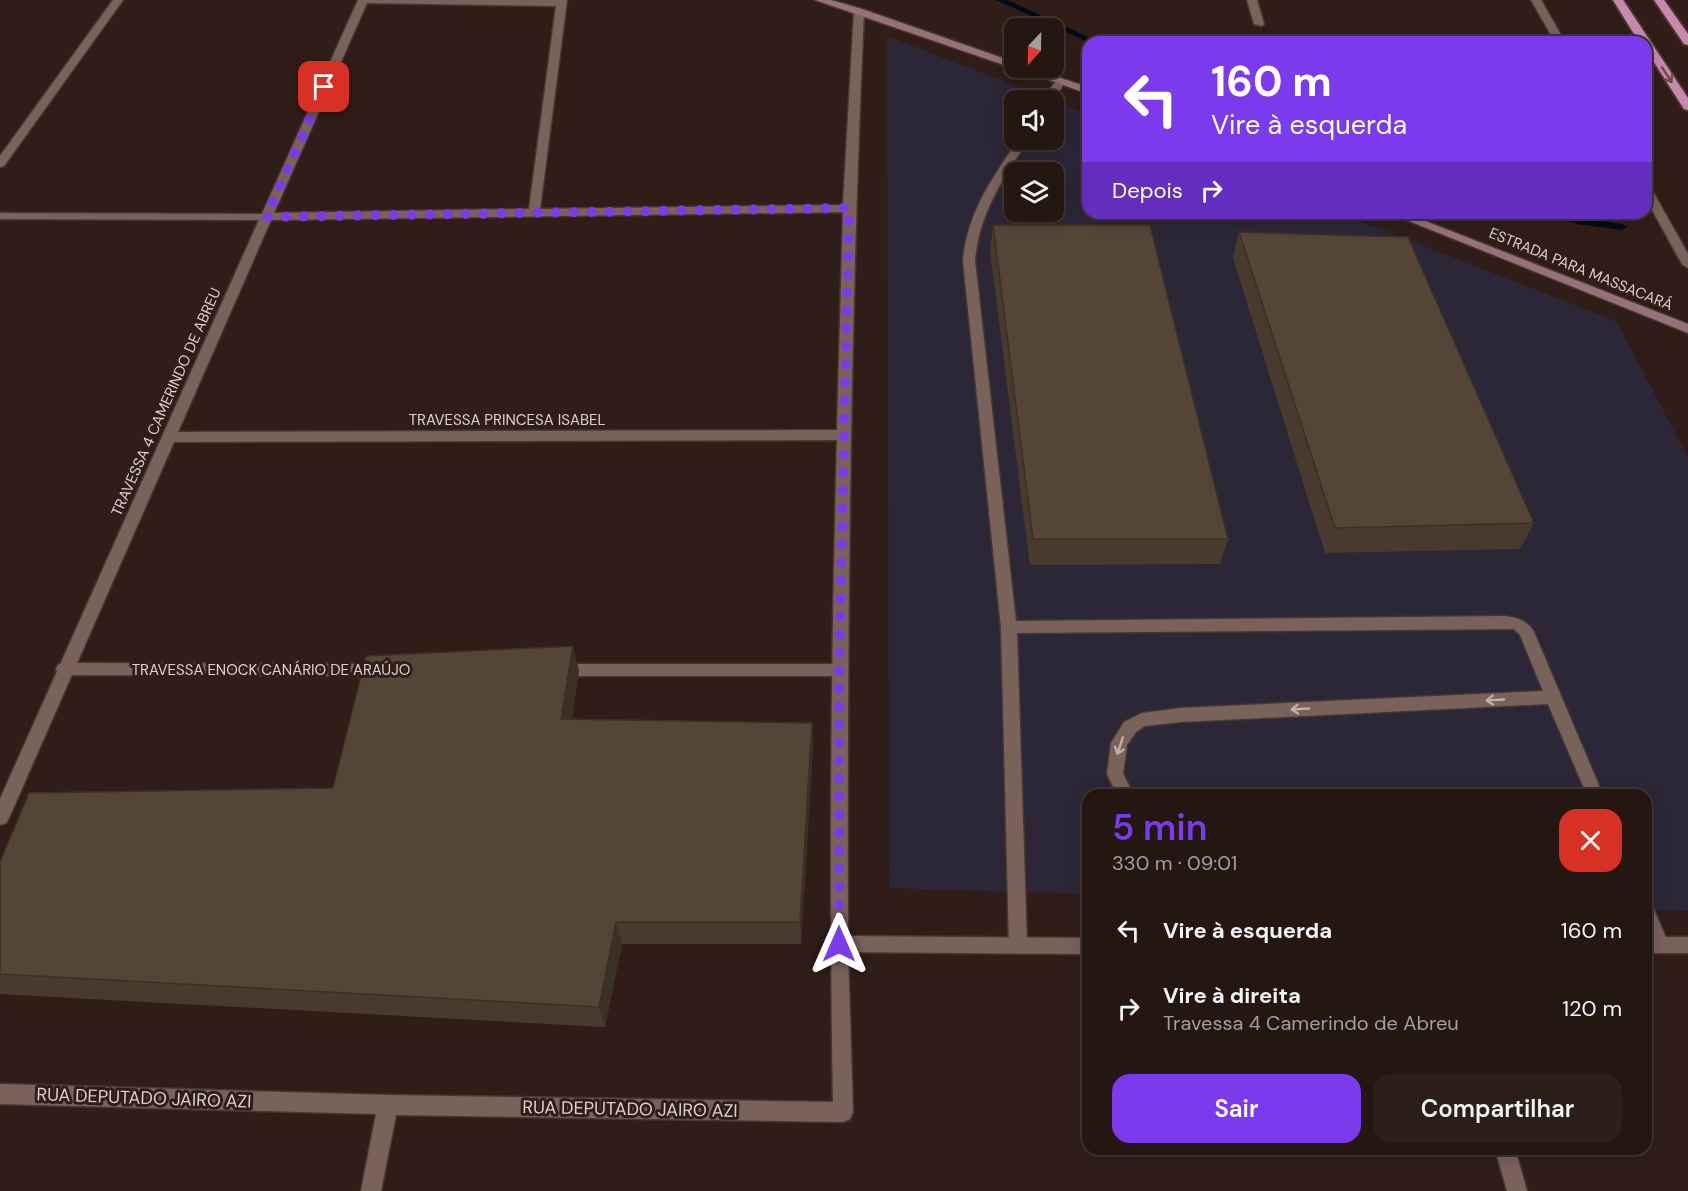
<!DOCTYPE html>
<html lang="pt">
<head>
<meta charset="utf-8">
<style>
	:root { --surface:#241611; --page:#2c1f1a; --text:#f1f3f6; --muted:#a39f9f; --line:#413531; --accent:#7c3aed }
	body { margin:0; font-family:"DM Sans",sans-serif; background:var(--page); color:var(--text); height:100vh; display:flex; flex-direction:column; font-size:22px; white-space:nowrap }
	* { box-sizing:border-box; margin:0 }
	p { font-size:20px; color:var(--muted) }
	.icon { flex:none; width:33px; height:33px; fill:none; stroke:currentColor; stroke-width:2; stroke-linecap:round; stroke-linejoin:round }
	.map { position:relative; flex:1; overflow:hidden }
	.panel { position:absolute; left:1082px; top:789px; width:570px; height:366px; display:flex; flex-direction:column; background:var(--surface); border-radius:18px; box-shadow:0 3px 15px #0003,0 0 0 2px var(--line) }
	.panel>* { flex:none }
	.guide { position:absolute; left:1082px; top:36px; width:570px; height:183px; border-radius:18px; box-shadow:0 3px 15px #0003,0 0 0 2px var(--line); background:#7c3aed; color:#fff; overflow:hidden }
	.needle { width:39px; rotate:202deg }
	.fabs { position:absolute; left:1004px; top:18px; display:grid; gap:12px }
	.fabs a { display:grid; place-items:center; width:60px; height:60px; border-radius:12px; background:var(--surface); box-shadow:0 3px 15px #0003,0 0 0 2px var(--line); font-size:30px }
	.pin { position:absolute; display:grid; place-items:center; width:51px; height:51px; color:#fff; margin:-26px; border-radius:12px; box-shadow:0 3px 9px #0006 }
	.me { position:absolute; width:66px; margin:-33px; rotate:0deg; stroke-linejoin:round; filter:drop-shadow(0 0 4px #0008) }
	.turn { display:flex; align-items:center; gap:21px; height:126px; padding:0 30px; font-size:27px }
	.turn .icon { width:78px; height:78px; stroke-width:2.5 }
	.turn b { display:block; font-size:42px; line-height:51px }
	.then { display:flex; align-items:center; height:57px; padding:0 30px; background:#0003; gap:12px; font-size:22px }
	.round { display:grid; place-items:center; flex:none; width:63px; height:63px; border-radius:18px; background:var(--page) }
	.headline { display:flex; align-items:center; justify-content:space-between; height:102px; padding:0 30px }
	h1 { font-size:36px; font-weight:600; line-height:45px; color:var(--accent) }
	.cta { display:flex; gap:12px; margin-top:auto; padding:12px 30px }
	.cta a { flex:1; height:69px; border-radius:18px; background:var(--accent); color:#fff; font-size:24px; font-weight:600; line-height:69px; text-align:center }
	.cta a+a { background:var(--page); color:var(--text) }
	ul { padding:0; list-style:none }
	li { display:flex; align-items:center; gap:18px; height:78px; padding:0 30px }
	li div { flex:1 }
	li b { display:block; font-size:22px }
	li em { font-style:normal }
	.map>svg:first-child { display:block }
	.commercial { fill:#2c2737; fill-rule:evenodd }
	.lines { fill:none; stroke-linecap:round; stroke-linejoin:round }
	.stream { fill:#000c16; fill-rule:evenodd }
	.service-casing { stroke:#473733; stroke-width:3 }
	.minor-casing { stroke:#473733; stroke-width:3 }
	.secondary-casing { stroke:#473733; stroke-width:3 }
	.trunk-casing { stroke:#473733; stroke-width:4 }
	.service { fill:#79625a; fill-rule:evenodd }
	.minor { fill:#79625a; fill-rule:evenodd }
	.secondary { fill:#977179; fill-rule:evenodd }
	.trunk { fill:#c889ac; fill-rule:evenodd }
	.wall { fill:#483b2e }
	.shaded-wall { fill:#3b3026 }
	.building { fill:#544536; stroke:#3b3026; stroke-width:1.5 }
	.oneway { stroke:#6d4853 }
	.oneway2 { stroke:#bfafa9 }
	.route { stroke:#7c3aed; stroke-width:10; stroke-dasharray:0 18 }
	.labels { text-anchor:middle; stroke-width:6; stroke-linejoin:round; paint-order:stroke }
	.street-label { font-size:15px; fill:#ddd0cb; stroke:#301d17 }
	.near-street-label { font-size:18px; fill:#ddd0cb; stroke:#301d17 }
</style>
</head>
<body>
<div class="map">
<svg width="1688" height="1191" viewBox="0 0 1688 1191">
	<rect width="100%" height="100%" fill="#301d17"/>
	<path class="commercial" d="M 887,36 L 1052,100 L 1014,100 L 1014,140 L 1053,140 L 1053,101 L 1087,114 L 1088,213 L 1339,213 L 1616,321 L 1688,457 L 1688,911 L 1646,910 L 1646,795 L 1088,795 L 1087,894 L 889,888 ZM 1014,172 L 1053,172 L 1053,212 L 1014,212 Z"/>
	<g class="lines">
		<path class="stream" d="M 996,0 L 1007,0 L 1099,42 L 1088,42 Z
			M 1546,213 C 1569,213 1598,221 1622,224 L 1627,227 L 1622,230 L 1577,224 Z"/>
		<defs>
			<path id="service" d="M 1061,78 L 1066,81 L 1053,100 L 1043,100 L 1057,79 Z
				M 1018,140 L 1028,140 C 1003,179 979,213 975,261 L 1016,621 L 1505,616 C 1518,618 1527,620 1534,632 L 1603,795 L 1587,795 L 1548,704 L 1181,722 L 1145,726 L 1136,732 L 1127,745 L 1123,774 L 1134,795 L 1117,795 L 1107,774 L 1111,743 L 1124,722 L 1142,713 L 1181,708 L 1543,691 L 1520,635 L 1514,629 L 1017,633 L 1027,945 L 1024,951 L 1018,953 L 1012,951 L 1009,945 L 1001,627 L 963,261 C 967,213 992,179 1018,140 Z
				M 64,663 L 383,664 L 389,666 L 391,670 L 389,674 L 383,676 L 64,675 L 58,673 L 56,669 L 58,665 Z
				M 560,664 L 839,664 L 845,666 L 847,670 L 845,674 L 839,676 L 560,676 L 554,674 L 552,670 L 554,666 Z
				M 1646,903 L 1652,905 L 1669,945 L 1666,951 L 1660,953 L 1654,951 L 1646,932 Z"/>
			<path id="minor" d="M 113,0 L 123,0 L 4,166 L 0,167 L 0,156 Z
				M 358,0 L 567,0 L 540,209 L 843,205 L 854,11 L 859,8 L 864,11 C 850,320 847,627 848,936 L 1088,938 L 1088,954 L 848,952 L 853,1112 L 850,1119 L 843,1122 L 396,1115 L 381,1191 L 361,1191 L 376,1114 L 0,1104 L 0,1084 L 388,1095 L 833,1102 C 829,881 831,661 837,440 L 174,442 L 9,818 L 6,823 L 0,825 L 0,799 L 259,220 L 0,219 L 0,213 L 262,214 ZM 367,3 L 556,6 L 529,209 L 274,213 ZM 843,212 L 837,430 L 178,432 L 271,220 Z
				M 1247,0 L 1257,0 L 1264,24 L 1262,26 L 1254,24 Z
				M 1531,0 L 1541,0 L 1565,42 L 1555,42 Z
				M 1646,187 L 1652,190 L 1688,254 L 1688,268 L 1682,264 L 1646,199 Z
				M 1646,937 L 1688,937 L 1688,953 L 1646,953 Z
				M 1495,1149 L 1515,1149 L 1527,1191 L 1507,1191 Z"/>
			<path id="secondary" d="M 815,0 L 831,0 L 862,9 L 1014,62 L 1014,68 L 1016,68 L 1010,67 Z
				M 1017,68 L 1030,68 L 1088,87 L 1088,94 Z
				M 1389,213 L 1405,213 L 1688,324 L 1688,333 Z"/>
			<path id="trunk" d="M 1613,0 L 1623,0 L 1688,98 L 1688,110 L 1684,109 L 1646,50 L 1646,42 L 1639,42 Z
				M 1654,0 L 1664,0 L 1688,34 L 1688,45 L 1684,44 Z"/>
		</defs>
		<use href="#service" class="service-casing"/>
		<use href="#minor" class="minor-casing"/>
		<use href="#secondary" class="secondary-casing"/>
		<use href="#trunk" class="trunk-casing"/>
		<use href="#service" class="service"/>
		<use href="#minor" class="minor"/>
		<use href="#secondary" class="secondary"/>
		<use href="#trunk" class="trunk"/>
	</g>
	<path class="wall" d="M 993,225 L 1228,539 L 1220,564 L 1030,565 L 990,251 Z
		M 1239,232 L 1534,523 L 1520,549 L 1325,553 L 1233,258 Z
		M 579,670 L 572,719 L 812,723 L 813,747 L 801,944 L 622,944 L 605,1027 L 0,994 L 0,862 L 333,788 Z"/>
	<path class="shaded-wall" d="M 573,646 L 579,670 L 568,743 L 561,719 Z
		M 812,723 L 813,747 L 801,944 L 800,922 Z
		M 616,922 L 622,944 L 605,1027 L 599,1007 Z"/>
	<path class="building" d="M 993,225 L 1150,225 L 1228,539 L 1033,539 Z
		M 1239,232 L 1408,237 L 1534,523 L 1335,528 Z
		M 573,646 L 561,719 L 812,723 L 800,922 L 616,922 L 599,1007 L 0,974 L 0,862 L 29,793 L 333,788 L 366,656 Z"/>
	<defs><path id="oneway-shaft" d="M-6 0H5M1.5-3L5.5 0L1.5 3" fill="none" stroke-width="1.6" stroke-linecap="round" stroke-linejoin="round" transform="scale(1.5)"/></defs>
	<use class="oneway" href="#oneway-shaft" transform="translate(1667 75) rotate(57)"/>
	<g class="oneway2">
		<use href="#oneway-shaft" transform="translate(1495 700) rotate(177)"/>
		<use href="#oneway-shaft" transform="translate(1300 709) rotate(177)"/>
		<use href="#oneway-shaft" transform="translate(1120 746) rotate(108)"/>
	</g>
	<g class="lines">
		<path class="route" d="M 324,87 L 266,217 L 849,208 L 839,670 L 839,944"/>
	</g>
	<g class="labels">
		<g class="street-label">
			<text transform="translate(1581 269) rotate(22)" y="5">ESTRADA PARA MASSACARÁ</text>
			<text transform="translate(166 402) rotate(-66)" y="5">TRAVESSA 4 CAMERINDO DE ABREU</text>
			<text x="507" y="425">TRAVESSA PRINCESA ISABEL</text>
			<text x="271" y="675">TRAVESSA ENOCK CANÁRIO DE ARAÚJO</text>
		</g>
		<g class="near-street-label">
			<text transform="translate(144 1098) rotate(2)" y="6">RUA DEPUTADO JAIRO AZI</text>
			<text transform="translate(630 1109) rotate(1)" y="6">RUA DEPUTADO JAIRO AZI</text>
		</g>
	</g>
</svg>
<div class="fabs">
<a><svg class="needle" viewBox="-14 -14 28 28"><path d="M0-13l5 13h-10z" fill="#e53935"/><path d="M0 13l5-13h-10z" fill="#a39f9f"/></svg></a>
<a><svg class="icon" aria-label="sound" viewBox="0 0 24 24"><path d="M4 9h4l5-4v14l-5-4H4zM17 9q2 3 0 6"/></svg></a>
<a><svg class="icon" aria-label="layers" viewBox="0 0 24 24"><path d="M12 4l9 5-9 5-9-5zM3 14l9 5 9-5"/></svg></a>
</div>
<div class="pin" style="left:324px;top:87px;background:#d93025"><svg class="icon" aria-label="arrive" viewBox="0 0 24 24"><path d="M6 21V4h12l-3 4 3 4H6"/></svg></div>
<svg class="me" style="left:839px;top:944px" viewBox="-20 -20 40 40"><path d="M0-17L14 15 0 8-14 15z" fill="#7c3aed" stroke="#fff" stroke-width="4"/></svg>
<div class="guide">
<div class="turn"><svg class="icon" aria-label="left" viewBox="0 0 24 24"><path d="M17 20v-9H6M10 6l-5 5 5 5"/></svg><div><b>160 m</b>Vire à esquerda</div></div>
<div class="then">Depois<svg class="icon" aria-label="right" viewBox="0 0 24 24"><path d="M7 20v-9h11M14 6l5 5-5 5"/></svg></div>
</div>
<section class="panel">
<div class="headline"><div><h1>5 min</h1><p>330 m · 09:01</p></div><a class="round" style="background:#d93025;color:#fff"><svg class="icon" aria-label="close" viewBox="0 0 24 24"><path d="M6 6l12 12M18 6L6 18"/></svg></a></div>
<ul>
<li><svg class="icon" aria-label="left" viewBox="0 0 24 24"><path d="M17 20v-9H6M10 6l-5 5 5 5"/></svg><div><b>Vire à esquerda</b></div><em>160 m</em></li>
<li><svg class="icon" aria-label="right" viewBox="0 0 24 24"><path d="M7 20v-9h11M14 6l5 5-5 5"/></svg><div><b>Vire à direita</b><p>Travessa 4 Camerindo de Abreu</p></div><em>120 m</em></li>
</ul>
<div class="cta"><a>Sair</a><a>Compartilhar</a></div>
</section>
</div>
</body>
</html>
